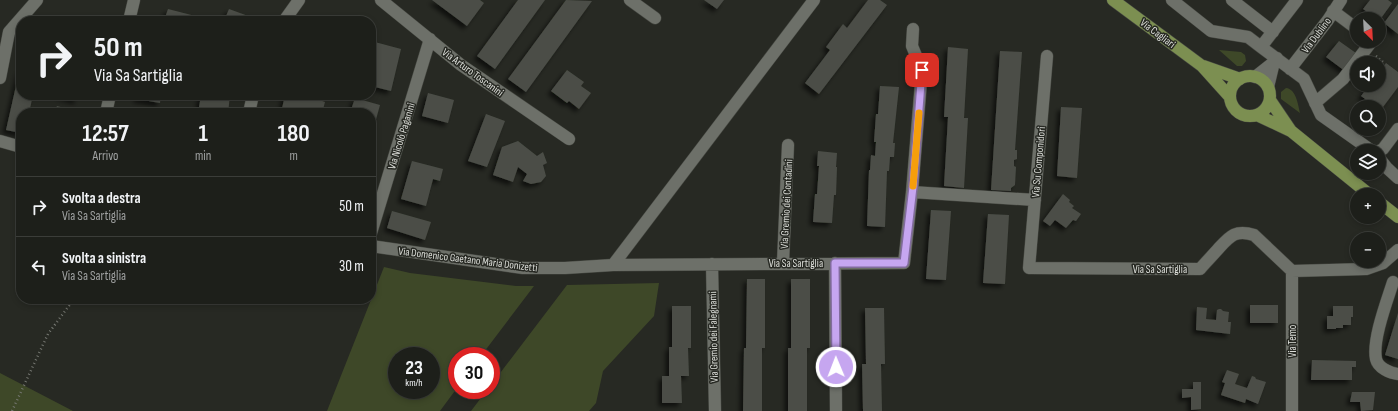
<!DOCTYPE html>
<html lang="it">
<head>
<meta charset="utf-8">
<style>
	:root { --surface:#1d1f1a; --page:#2a2c27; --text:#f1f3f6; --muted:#a0a2a2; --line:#3b3d39 }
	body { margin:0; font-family:"Sofia Sans Condensed",sans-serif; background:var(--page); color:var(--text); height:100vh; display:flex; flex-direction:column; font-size:15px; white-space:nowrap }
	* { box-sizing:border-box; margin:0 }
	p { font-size:13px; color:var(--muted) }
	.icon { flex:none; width:22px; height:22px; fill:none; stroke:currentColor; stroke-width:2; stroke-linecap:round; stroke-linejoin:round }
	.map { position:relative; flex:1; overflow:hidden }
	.panel { position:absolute; left:16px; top:108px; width:360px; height:196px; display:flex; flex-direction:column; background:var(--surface); border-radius:16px; box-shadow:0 2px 6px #0003,0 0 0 1px var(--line) }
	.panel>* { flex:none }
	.top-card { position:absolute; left:16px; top:16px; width:360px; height:84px; border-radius:16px; box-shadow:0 2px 6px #0003,0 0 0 1px var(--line); background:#1d1f1a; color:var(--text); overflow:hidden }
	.needle { width:26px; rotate:156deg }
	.buttons { position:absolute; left:1350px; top:12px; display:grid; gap:8px }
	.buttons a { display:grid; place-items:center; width:36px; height:36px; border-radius:50%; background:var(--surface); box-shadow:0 2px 6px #0003,0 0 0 1px var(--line); font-size:20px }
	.speed { position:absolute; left:388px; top:347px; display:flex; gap:8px; font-size:20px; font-weight:700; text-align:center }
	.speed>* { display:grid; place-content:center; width:52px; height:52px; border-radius:50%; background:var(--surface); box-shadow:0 2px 6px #0003,0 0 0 1px var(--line); line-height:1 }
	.speed small { font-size:10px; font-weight:400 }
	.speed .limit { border:6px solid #d22; background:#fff; color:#111 }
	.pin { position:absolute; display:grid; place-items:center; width:34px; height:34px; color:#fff; margin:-17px; border-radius:8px; box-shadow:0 2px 6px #0006 }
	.me { position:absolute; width:44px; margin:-22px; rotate:359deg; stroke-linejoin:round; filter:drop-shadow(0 0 3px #0008) }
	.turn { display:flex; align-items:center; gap:14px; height:84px; padding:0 12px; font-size:18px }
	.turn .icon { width:52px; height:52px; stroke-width:2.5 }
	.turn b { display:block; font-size:28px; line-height:34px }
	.eta { display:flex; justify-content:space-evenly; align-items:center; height:68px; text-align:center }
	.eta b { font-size:24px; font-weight:700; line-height:28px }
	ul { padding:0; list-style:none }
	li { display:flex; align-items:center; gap:12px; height:60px; padding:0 12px; border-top:1px solid var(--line) }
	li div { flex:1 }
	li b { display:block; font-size:15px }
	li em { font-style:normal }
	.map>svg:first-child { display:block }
	.green { fill:#3e4828; fill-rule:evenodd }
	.building { fill:#4b4e47; filter:url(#shadow) }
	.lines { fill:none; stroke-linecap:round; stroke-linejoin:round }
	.minor-casing { stroke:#454741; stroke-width:13 }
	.major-casing { stroke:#454741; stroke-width:13 }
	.path { stroke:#757771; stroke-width:2.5; stroke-dasharray:1 3; stroke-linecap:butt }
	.minor { stroke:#6d7069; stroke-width:12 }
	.major { stroke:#7c8f51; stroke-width:12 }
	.route-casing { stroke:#816c9c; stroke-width:10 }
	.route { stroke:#c6a6f0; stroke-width:7 }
	.slow { stroke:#f59e0b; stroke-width:7 }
	.labels { text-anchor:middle; stroke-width:3; stroke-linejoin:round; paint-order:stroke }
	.street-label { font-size:11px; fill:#dcded9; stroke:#272923 }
</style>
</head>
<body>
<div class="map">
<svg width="1398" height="411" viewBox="0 0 1398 411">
	<defs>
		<filter id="shadow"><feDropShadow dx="-3.5" dy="3.5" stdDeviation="2" flood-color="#0009"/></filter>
	</defs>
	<rect width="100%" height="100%" fill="#272923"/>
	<path class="green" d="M 1219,50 L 1241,52 L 1245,55 L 1246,61 L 1242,66 L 1237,66 Z
		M 1286,88 C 1296,89 1298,104 1300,113 L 1281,99 L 1281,92 Z
		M 384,267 L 410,273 L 516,286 L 534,286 L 481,356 L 457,356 L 457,388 L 440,411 L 327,411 ZM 397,356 L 431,356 L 431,390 L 397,390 Z
		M 659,283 L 654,316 L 603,371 L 596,403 L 589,411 L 471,411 L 487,390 L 491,390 L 491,385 L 567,285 Z
		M 0,373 L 73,411 L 0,411 Z"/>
	<path class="building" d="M 432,0 L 480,0 L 484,3 L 467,26 Z
		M 518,0 L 545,0 L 495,69 L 477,56 Z
		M 566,0 L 592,1 L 526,92 L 508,79 Z
		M 704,0 L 724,0 L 717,9 Z
		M 868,0 L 880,0 L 887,5 L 819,94 L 805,83 L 830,50 L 826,47 L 843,24 L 847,28 Z
		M 1370,0 L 1388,0 L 1392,3 L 1379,21 L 1379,19 L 1377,19 L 1363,9 Z
		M 1398,4 L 1398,34 L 1384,23 Z
		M 168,9 L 203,18 L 202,21 L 164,21 Z
		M 229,9 L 262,21 L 224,21 Z
		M 371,41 L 401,49 L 391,91 L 371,86 Z
		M 1339,41 L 1370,63 L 1357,63 L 1357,80 L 1326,57 Z
		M 948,47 L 968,49 L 964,118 L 968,118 L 964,188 L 944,186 L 948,117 L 944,117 Z
		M 1000,51 L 1022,52 L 1015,150 L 1017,150 L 1017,159 L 1014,160 L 1014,166 L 1016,167 L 1015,185 L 1011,188 L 1011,191 L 991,190 Z
		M 1386,63 L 1398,72 L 1398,87 L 1380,111 L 1379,107 L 1376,107 L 1361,96 L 1368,87 L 1364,85 L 1379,85 L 1379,70 L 1380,71 Z
		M 20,68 L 21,95 L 33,95 L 29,113 L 21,113 L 21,133 L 6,130 Z
		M 567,70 L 584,82 L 581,86 L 591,93 L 579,109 L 569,101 L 567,103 L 551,91 Z
		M 880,86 L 899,87 L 893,143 L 895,143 L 894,157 L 890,157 L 889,171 L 887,171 L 885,227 L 867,226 L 869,170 L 870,170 L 871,155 L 875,156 L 876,142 L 874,142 L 876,114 L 878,114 Z
		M 428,93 L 454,100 L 448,123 L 422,116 Z
		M 58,95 L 78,95 L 77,101 Z
		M 137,95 L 161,95 L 160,103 L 137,99 Z
		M 201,95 L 230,95 L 228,113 L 198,113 Z
		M 285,95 L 314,95 L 314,98 L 325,102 L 322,113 L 281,113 Z
		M 355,98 L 380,105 L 375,123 L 377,123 L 371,142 L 371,113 L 350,113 Z
		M 57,106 L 75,111 L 75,113 L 54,113 Z
		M 1061,107 L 1082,108 L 1077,178 L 1057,176 Z
		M 486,114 L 505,121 L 487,167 L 468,161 Z
		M 518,141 L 537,156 L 543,152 L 547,163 L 543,165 L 546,176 L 541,182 L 531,184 L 523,181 L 527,174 L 518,167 L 513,182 L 493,175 L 502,147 Z
		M 818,151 L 837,153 L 836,167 L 837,167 L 836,195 L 834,195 L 832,223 L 813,222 L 815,194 L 817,194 L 819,166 L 817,166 Z
		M 412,161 L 443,169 L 440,181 L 433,179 L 426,206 L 401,199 Z
		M 1063,194 L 1070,200 L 1069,202 L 1074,206 L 1072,208 L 1081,214 L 1076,221 L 1073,220 L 1066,228 L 1055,220 L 1050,226 L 1043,221 Z
		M 931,210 L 951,211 L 946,280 L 926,279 Z
		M 392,211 L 431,222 L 425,240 L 387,228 Z
		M 988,214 L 1009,215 L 1005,284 L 983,283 Z
		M 747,279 L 765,279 L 765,348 L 762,348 L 762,411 L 743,411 L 744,348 L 746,348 Z
		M 791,279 L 810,279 L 810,348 L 807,348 L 807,411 L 788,411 L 788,348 L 791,348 Z
		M 1250,305 L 1278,305 L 1278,323 L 1250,323 Z
		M 672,306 L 691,306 L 691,348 L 688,348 L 689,376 L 681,376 L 682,403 L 662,403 L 662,376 L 669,376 L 669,347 L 672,347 Z
		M 1333,306 L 1353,306 L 1353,317 L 1351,317 L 1351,325 L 1343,325 L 1343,328 L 1336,328 L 1336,329 L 1327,329 L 1327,316 L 1333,316 Z
		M 1197,307 L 1207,308 L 1206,319 L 1216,320 L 1217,310 L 1219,309 L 1221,309 L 1223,311 L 1229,312 L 1228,322 L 1231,322 L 1230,334 L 1196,330 Z
		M 865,308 L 884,308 L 885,364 L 881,364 L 882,411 L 863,411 L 862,364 L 866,364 Z
		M 1398,313 L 1398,359 L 1385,355 Z
		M 1312,360 L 1356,361 L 1356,367 L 1352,367 L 1352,380 L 1311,380 Z
		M 1227,370 L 1239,374 L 1235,384 L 1247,388 L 1252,376 L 1255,377 L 1256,379 L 1266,382 L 1258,404 L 1246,399 L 1245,403 L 1221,395 L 1225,383 L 1222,382 Z
		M 1193,382 L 1201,382 L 1201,409 L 1191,410 L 1191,397 L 1182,398 L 1182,389 L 1193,389 Z
		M 1352,392 L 1375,392 L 1373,410 L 1361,411 L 1360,402 L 1350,402 Z"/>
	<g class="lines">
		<defs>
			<path id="minor" d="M 381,0 L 461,65 L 569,139
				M 630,0 L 655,18
				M 1172,0 L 1211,31 L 1248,37 L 1261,47 L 1304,79 L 1321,115 L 1372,151
				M 1232,0 L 1273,32
				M 1333,11 L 1357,29
				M 129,21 L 134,0
				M 284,21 L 299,0
				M 1261,47 L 1297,0
				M 1047,56 L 1029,268 L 1200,269 C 1206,262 1213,255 1219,248 C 1230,236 1236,229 1254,235 L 1292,271 L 1366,269 L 1383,263 L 1398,250
				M 1290,69 L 1328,20 L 1341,0
				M 1255,77 L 1274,62 L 1277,58
				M 0,78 L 9,32 L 37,0
				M 1268,87 L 1274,62
				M 1315,103 L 1343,79 L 1372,41
				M 106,113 L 110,95
				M 249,113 L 253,95
				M 0,141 L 21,147
				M 1379,151 L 1383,149 L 1398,129
				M 1379,158 L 1387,168 L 1398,178
				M 912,192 L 1035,200
				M 371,233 L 430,39
				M 371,246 L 523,268 L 565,268 L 613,265 L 904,263 L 912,192 L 922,70 L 912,46 L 913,29
				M 783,263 L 788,145
				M 835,263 L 836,411
				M 712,264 L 715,411
				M 613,265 L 814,0
				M 1393,282 C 1387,301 1372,340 1376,359 C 1378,368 1390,373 1398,374
				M 1292,411 L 1292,271"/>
			<path id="major" d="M 1113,0 L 1202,66 L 1229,96
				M 1203,66 L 1240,79
				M1230 96a20 20 0 1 1 40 0a20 20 0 1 1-40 0Z
				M 1270,100 L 1291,131
				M 1257,115 L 1291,131 L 1370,195
				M 1379,202 L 1398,217"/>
		</defs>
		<use href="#minor" class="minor-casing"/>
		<use href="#major" class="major-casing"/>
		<path class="path" d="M 1376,56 L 1383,62
			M 12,411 L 48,334 L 74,299"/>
		<use href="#minor" class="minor"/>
		<use href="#major" class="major"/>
	</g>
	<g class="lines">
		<defs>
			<path id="route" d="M 836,367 L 835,263 L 904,263 L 913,187 L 922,70"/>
		</defs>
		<use href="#route" class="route-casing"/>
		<use href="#route" class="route"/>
		<path class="slow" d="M 913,186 L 919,113"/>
	</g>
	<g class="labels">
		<g class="street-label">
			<text transform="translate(1158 33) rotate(37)" y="4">Via Cagliari</text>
			<text transform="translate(1316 35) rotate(-53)" y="4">Via Dublino</text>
			<text transform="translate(473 72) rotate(36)" y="4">Via Arturo Toscanini</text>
			<text transform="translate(401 136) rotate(-73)" y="4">Via Nicolò Paganini</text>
			<text transform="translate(1038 162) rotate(-85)" y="4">Via Su Componidori</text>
			<text transform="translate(786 204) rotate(-87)" y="4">Via Gremio dei Contadini</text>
			<text transform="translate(468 259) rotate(7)" y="4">Via Domenico Gaetano Maria Donizetti</text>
			<text x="796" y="267">Via Sa Sartiglia</text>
			<text x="1160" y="273">Via Sa Sartiglia</text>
			<text transform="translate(713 337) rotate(-91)" y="4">Via Gremio dei Falegnami</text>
			<text transform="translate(1292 341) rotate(-90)" y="4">Via Temo</text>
		</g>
	</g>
</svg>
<div class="buttons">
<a><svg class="needle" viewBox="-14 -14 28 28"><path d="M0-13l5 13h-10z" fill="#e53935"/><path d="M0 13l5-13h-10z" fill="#a0a2a2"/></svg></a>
<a><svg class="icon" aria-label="sound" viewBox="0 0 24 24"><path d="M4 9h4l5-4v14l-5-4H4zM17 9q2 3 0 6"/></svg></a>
<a><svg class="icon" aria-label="search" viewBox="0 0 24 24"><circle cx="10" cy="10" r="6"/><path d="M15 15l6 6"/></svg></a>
<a><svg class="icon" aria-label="layers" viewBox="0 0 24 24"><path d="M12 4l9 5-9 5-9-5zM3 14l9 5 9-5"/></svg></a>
<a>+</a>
<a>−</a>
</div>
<div class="speed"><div>23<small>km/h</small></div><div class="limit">30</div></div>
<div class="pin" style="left:922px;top:70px;background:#d93025"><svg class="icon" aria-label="arrive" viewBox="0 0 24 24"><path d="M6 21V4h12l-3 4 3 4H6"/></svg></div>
<svg class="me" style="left:836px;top:367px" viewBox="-20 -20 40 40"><circle r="17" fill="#c6a6f0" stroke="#fff" stroke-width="3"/><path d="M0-11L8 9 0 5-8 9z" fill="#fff"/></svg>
<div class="top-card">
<div class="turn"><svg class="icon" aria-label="right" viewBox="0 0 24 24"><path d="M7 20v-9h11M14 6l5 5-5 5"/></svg><div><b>50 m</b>Via Sa Sartiglia</div></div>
</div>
<section class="panel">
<div class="eta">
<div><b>12:57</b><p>Arrivo</p></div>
<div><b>1</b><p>min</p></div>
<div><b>180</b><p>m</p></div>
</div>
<ul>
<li><svg class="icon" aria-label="right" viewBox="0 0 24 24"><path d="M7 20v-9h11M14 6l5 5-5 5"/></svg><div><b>Svolta a destra</b><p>Via Sa Sartiglia</p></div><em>50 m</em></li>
<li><svg class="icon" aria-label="left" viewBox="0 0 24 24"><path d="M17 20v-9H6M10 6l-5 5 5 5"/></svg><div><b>Svolta a sinistra</b><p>Via Sa Sartiglia</p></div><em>30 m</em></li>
</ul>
</section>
</div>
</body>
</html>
